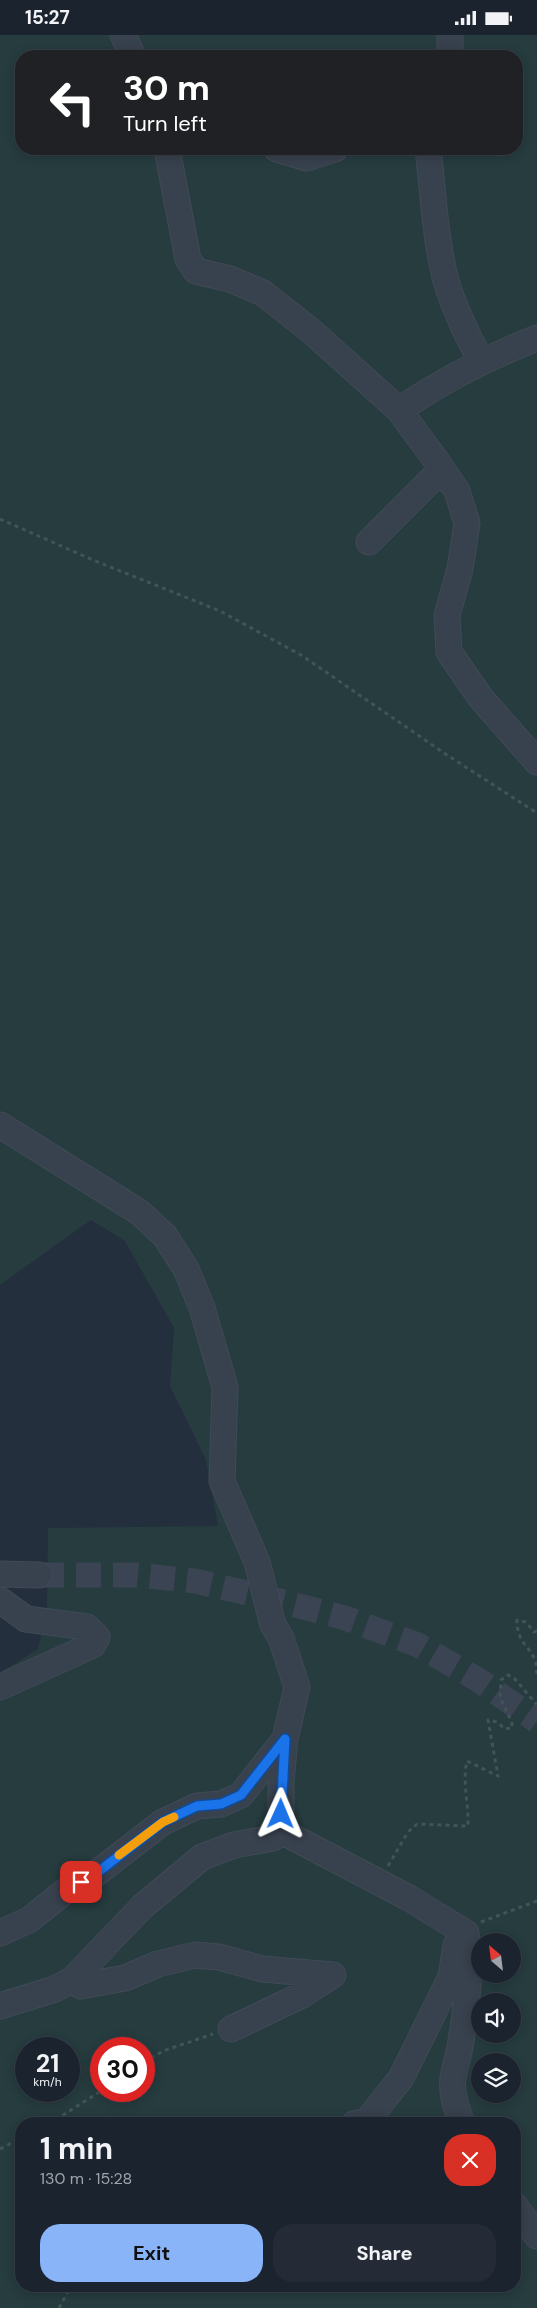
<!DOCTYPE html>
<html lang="en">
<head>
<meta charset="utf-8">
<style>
	:root { --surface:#1b232e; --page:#242b36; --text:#f1f3f6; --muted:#a0a4aa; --line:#39404a; --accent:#8ab4f8 }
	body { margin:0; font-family:"DM Sans",sans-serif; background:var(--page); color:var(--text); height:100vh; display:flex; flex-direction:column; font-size:19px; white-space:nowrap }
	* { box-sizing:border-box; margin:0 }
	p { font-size:16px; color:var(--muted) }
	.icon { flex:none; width:28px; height:28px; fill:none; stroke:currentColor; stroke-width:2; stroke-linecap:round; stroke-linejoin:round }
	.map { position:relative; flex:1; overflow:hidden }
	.details { position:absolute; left:15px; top:2082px; width:506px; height:175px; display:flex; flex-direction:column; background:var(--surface); border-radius:20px; box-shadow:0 2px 12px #0003,0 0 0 1px var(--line) }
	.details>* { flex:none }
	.banner { position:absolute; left:15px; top:15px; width:508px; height:105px; border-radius:20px; box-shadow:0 2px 12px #0003,0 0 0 1px var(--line); background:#202124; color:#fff; overflow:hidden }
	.needle { width:32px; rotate:332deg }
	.controls { position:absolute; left:471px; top:1898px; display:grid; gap:10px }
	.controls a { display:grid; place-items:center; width:50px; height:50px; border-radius:50%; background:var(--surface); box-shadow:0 2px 12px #0003,0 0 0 1px var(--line); font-size:25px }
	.speed { position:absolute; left:15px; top:2002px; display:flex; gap:10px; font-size:25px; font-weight:700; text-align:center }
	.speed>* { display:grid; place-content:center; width:65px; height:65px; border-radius:50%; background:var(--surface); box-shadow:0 2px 12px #0003,0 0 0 1px var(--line); line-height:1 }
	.speed small { font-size:12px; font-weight:400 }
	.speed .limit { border:8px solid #d22; background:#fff; color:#111 }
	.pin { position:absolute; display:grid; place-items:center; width:42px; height:42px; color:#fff; margin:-21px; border-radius:10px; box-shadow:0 2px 8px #0006 }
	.me { position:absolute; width:55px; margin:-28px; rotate:1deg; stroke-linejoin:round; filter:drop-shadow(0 0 4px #0008) }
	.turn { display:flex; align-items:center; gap:18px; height:105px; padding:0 25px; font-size:22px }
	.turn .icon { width:65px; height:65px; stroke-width:2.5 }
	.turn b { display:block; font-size:35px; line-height:42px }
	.round { display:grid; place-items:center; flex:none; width:52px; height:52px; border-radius:20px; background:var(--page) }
	.overview { display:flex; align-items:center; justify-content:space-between; height:85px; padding:0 25px }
	h1 { font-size:30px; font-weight:700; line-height:38px }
	.button { display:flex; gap:10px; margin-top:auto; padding:10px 25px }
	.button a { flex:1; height:58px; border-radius:20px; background:var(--accent); color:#111; font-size:20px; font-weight:700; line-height:58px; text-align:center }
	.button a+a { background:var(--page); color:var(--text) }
	.status { display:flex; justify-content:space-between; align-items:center; height:35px; padding:0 25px; background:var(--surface); direction:ltr }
	.status svg { height:14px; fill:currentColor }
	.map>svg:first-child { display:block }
	.green { fill:#263c3f; fill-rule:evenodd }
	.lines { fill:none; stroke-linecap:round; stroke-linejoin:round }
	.minor-tunnel { stroke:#3a4453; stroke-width:25; stroke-dasharray:25 12; stroke-linecap:butt }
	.minor-casing { stroke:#414a57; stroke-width:27 }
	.path { stroke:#3f5557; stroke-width:3; stroke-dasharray:4 4; stroke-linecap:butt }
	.minor { stroke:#38414e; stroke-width:25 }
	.route-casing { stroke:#114b97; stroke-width:12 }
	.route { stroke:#1a73e8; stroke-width:9 }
	.slow { stroke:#f59e0b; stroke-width:9 }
</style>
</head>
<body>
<div class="status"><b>15:27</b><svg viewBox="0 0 49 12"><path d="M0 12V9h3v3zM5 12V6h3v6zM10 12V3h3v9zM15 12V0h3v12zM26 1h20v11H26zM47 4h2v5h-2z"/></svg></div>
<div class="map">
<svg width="537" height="2273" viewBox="0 0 537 2273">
	<rect width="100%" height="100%" fill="#242f3e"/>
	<path class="green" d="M 0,0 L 537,0 L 537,2273 L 0,2273 L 0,1638 L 38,1614 L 47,1574 L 48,1493 L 218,1491 L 206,1425 L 170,1351 L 174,1293 L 125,1206 L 91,1185 L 0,1250 ZM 21,21 L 516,21 L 516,114 L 21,114 ZM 480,1906 L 512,1906 L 512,1939 L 480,1939 ZM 480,1966 L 512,1966 L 512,1999 L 480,1999 ZM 26,2014 L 69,2014 L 69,2056 L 26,2056 ZM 101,2014 L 144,2014 L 144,2056 L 101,2056 ZM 480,2026 L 512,2026 L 512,2059 L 480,2059 ZM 21,2089 L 515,2089 L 515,2251 L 21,2251 Z"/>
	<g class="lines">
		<path class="minor-tunnel" d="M 39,1540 L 137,1540 L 195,1546 L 269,1563 L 345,1583 L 418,1610 L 480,1646 L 537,1686"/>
		<defs>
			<path id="minor" d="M 123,0 L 133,21
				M 450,21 L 450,0
				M 167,114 L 188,224 L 196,236 L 230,244 L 263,258 L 310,295 L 399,375 L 438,428 L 457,456 L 467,488 L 460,534 L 447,580 L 449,617 L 480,662 L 537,727
				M 277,114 L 307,123 L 335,114
				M 428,114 C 433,156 435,201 445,242 C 453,272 467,300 481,326
				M 399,375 C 443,345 488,322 537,303
				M 369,507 L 442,434
				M 0,1090 L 139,1177 L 165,1201 L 186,1234 L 202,1273 L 225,1352 L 222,1446 L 257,1527 L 273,1590 L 281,1603 L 297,1652 L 285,1704 L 241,1760 L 221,1769 L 197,1771 L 163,1787 L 98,1837 L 64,1857 L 29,1885 L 0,1898
				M 0,1539 L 39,1540
				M 0,1565 L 26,1584 L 87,1592 L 97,1602 L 93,1610 L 0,1652
				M 281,1796 L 281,1747 L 285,1704
				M 73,1944 L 81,1951 L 125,1943 L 158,1929 L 195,1920 L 219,1922 L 262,1934 L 333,1940 L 302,1960 L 231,1994
				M 0,1971 L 55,1954 L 73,1944 L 143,1871 L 202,1822 L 234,1810 L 273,1803 L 281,1796 L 409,1863 L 466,1898 C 472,1936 466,1979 459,2017 C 457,2026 454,2035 453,2043 C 451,2059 457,2075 462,2089
				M 354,2089 L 367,2086 L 401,2043 L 451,1942 L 456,1910
				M 515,2171 L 537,2201"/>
		</defs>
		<use href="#minor" class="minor-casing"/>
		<path class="path" d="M 0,484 L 93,525 L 220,576 L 301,620 L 447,720 L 537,778
			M 537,1596 L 534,1597 L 526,1587 L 517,1585 C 517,1609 530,1610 535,1626 C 537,1630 536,1635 537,1639
			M 388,1831 L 408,1797 L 417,1789 L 468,1791 C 469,1770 462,1747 467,1726 L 498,1741 L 488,1685 L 497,1687 L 505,1694 L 512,1693 L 512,1688 L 500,1662 L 501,1645 L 508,1640 L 515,1644 L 537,1670
			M 481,1887 L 537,1866
			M 144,2027 L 163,2016 L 213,1999
			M 49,2089 L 101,2056
			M 0,2114 L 21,2103
			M 59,2273 L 71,2251"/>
		<use href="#minor" class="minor"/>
	</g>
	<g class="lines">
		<defs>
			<path id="route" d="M 81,1847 L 98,1837 L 163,1787 L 197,1771 L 221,1769 L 241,1760 L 285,1704 L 281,1779"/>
		</defs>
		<use href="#route" class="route-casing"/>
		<use href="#route" class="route"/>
		<path class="slow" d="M 119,1820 L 163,1787 L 174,1782"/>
	</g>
</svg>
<div class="controls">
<a><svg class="needle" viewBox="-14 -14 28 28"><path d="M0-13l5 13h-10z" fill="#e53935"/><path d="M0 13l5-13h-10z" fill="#a0a4aa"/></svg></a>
<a><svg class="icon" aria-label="sound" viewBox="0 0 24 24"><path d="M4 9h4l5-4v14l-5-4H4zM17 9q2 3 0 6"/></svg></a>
<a><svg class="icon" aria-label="layers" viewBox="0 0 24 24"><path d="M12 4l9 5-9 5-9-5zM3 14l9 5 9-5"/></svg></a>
</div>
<div class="speed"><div>21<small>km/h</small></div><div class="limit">30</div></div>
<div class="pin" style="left:81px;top:1847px;background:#d93025"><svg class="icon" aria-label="arrive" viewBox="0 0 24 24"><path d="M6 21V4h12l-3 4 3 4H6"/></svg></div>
<svg class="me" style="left:281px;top:1779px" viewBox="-20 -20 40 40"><path d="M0-17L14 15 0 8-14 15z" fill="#1a73e8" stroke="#fff" stroke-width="4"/></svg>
<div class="banner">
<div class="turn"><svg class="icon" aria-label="left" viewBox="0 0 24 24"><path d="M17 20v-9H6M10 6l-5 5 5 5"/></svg><div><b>30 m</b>Turn left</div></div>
</div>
<section class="details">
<div class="overview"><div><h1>1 min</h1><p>130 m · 15:28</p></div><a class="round" style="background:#d93025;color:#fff"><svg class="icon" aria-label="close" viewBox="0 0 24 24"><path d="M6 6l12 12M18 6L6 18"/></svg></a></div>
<div class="button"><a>Exit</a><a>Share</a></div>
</section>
</div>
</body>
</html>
